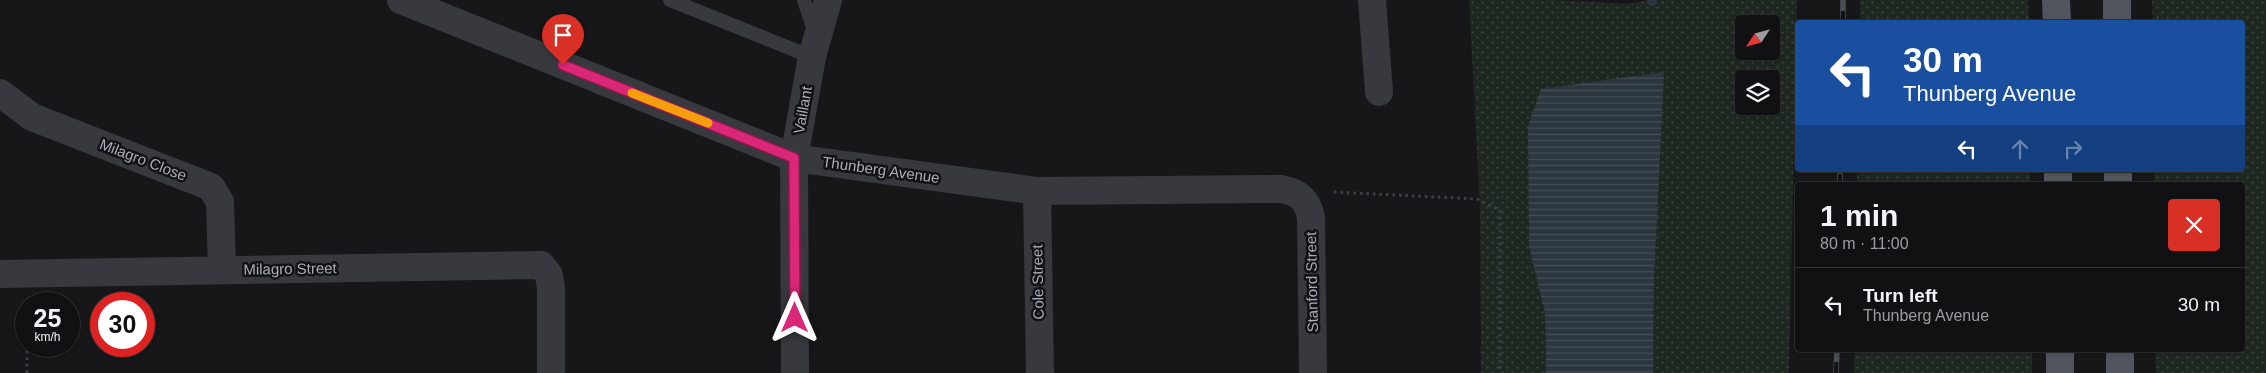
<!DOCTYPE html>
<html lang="en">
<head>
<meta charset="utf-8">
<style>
	:root { --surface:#111113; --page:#1e1f21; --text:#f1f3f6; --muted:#9c9da0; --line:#303133 }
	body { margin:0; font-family:Arial,sans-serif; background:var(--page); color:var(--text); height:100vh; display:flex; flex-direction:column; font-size:19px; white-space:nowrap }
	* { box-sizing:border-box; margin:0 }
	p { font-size:16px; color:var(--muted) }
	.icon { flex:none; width:28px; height:28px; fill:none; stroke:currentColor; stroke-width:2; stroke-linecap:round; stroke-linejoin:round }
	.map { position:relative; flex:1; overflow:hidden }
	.sheet { position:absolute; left:1795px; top:182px; width:450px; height:170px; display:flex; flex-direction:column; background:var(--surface); border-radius:5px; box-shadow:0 1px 4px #0004,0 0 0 1px var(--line) }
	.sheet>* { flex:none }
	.guide { position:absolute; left:1795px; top:20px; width:450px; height:152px; border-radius:5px; box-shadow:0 1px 4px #0004,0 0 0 1px var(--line); background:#1a4fa0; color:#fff; overflow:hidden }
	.needle { width:32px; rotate:234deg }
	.controls { position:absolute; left:1735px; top:15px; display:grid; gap:10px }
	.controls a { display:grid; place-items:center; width:45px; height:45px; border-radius:5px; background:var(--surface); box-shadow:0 1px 4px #0004,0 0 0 1px var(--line); font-size:25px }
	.speed { position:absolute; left:15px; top:292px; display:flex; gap:10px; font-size:25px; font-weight:700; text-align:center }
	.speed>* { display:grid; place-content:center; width:65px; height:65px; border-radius:50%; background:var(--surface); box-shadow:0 1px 4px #0004,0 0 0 1px var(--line); line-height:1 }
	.speed small { font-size:12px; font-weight:400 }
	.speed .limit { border:8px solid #d22; background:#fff; color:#111 }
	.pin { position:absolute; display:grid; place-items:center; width:42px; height:42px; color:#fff; margin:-51px -21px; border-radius:50% 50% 50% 0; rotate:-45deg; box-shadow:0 0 5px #0007 }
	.pin .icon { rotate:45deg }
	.me { position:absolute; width:55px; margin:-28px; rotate:0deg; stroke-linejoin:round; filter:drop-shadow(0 0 4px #0008) }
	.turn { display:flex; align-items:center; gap:18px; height:105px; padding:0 25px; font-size:22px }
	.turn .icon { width:65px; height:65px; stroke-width:2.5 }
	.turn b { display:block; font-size:35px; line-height:42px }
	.lanes { display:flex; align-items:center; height:48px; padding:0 25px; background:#0003; justify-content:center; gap:25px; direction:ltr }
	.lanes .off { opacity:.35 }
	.round { display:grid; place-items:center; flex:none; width:52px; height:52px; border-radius:5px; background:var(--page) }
	.headline { display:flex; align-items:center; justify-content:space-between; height:85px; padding:0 25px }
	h1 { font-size:30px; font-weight:700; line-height:38px }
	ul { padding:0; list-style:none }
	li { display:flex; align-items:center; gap:15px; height:75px; padding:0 25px; border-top:1px solid var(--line) }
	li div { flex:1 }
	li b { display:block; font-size:19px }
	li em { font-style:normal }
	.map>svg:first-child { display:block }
	.grass { fill:url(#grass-dots); fill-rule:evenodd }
	.water { fill:url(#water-rules) }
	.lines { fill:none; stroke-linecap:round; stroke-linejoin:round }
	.stream { stroke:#2b363f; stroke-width:10 }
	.path { stroke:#3d4046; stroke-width:3; stroke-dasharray:2.5 4; stroke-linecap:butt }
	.lane { stroke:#37393f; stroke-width:14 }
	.street { stroke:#37393f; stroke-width:28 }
	.primary { stroke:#53555e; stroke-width:28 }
	.rail-casing { stroke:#4a4d54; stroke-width:5.5 }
	.rail { stroke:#121214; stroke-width:4; stroke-dasharray:11; stroke-linecap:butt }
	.route-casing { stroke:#8e194d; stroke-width:12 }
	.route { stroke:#db2777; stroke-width:9 }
	.slow { stroke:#f59e0b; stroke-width:9 }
	.labels { text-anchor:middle; stroke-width:5; stroke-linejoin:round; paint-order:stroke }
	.street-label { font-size:15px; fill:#a8adba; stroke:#121214 }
</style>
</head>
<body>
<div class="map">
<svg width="2266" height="373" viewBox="0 0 2266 373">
	<defs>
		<pattern id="grass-dots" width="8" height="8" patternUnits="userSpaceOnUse" patternTransform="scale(1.25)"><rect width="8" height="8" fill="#1e2820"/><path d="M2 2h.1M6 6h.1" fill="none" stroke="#3c443e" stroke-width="1.8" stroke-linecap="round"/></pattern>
		<pattern id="water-rules" width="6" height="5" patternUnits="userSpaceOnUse" patternTransform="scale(1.25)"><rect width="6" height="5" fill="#2b363f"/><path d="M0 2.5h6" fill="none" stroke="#475059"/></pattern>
	</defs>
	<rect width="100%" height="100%" fill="#171719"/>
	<path class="grass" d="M 1469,0 L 1555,0 L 1628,4 L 1648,0 L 1797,0 L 1789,373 L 1653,373 L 1654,281 L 1663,72 L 1529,247 L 1545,313 L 1546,373 L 1481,373 L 1480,208 ZM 1744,24 L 1771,24 L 1771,51 L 1744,51 ZM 1744,79 L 1771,79 L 1771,106 L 1744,106 Z
		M 1860,0 L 2028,0 L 2029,22 L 1860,22 Z
		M 2152,0 L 2266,0 L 2266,373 L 2156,373 L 2155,350 L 2242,350 L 2242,185 L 2154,185 L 2154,170 L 2242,170 L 2242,22 L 2153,22 Z
		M 1857,170 L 2030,170 L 2030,185 L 1857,185 Z
		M 1854,350 L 2032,350 L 2032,373 L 1854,373 Z"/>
	<path class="water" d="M 1664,72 L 1654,281 L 1653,373 L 1546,373 L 1545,313 L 1529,247 L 1528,126 L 1541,89 Z"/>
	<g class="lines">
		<path class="stream" d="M 1652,1 L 1652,0"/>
		<path class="path" d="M 1334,192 L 1477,199 L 1500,210 L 1500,373
			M 27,373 L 27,346"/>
		<path class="lane" d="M 670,0 L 812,57
			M 804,0 L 815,33"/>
		<path class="street" d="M 401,0 L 794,158 L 1037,191 L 1281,189 C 1299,192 1308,200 1311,218 L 1313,373
			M 1372,0 L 1379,92
			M 0,93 L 32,117 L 211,187 L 220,202 L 222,270
			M 1037,191 L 1040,373
			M 0,274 L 541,265 L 549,275 L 551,289 L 551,373
			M 795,373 L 794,158 L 812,57 L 828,0"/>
		<path class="primary" d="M 2056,0 L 2057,22
			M 2117,0 L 2117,22
			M 2058,170 L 2058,185
			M 2118,170 L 2118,185
			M 2060,350 L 2060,373
			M 2120,350 L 2120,373"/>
		<defs>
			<path id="rail" d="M 1843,22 L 1843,0
				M 1840,185 L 1840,170
				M 1836,373 L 1837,350"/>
		</defs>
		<use href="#rail" class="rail-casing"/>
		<use href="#rail" class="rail"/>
	</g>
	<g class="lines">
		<defs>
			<path id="route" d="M 563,65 L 794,158 L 795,318"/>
		</defs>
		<use href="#route" class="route-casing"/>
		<use href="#route" class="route"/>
		<path class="slow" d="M 632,93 L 708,123"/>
	</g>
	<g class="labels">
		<g class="street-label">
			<text transform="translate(803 110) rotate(-80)" y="5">Vaillant</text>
			<text transform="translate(143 160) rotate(21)" y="5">Milagro Close</text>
			<text transform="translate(881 170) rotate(8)" y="5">Thunberg Avenue</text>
			<text transform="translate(290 269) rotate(-1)" y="5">Milagro Street</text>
			<text transform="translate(1038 282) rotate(-91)" y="5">Cole Street</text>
			<text transform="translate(1312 282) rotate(-91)" y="5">Stanford Street</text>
		</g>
	</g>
</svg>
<div class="controls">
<a><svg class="needle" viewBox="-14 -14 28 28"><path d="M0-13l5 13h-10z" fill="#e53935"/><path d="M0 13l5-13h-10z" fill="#9c9da0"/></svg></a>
<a><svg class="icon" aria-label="layers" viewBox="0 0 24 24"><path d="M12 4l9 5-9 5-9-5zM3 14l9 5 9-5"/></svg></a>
</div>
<div class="speed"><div>25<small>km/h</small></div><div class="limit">30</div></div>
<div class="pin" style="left:563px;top:65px;background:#d93025"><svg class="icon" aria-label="arrive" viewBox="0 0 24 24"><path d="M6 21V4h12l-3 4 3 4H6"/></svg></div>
<svg class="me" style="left:795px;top:318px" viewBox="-20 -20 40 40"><path d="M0-17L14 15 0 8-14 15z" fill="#db2777" stroke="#fff" stroke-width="4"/></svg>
<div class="guide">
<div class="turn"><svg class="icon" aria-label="left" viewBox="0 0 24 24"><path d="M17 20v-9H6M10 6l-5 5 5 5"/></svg><div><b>30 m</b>Thunberg Avenue</div></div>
<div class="lanes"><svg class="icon" aria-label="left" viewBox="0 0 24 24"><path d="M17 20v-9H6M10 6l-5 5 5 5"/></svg><svg class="icon off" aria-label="ahead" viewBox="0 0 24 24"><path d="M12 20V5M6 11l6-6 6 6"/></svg><svg class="icon off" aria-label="right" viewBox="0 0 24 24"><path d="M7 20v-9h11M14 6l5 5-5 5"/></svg></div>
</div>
<section class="sheet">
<div class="headline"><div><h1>1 min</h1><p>80 m · 11:00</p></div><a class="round" style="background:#d93025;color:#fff"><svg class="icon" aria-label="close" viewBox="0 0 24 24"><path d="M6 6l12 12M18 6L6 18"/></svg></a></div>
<ul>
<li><svg class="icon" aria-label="left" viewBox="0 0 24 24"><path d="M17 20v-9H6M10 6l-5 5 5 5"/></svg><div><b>Turn left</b><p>Thunberg Avenue</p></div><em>30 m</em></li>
</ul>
</section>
</div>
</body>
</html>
